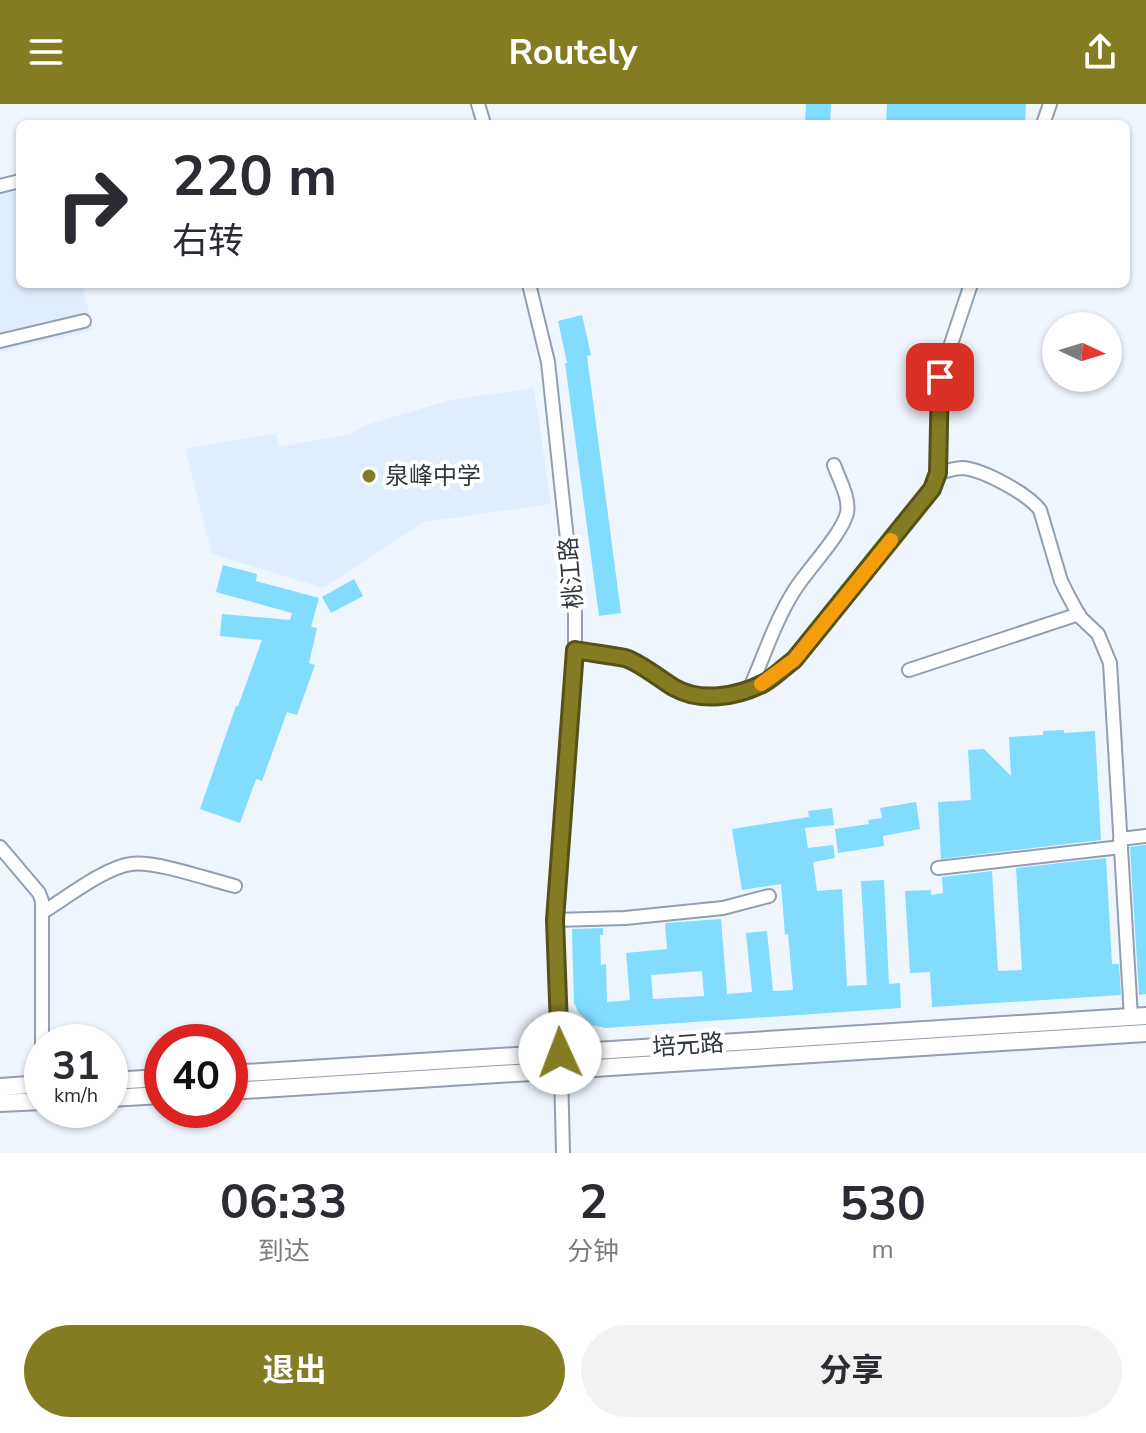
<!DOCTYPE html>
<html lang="zh">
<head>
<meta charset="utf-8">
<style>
	:root { --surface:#fff; --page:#f2f2f3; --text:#2b2b33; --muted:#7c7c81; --accent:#847c23 }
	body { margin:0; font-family:"Nunito Sans","Noto Sans SC",sans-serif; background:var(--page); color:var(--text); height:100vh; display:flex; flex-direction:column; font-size:30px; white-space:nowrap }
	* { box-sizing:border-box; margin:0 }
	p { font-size:26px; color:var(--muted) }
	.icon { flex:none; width:44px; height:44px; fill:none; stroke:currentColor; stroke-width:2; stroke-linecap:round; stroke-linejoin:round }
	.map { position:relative; height:1049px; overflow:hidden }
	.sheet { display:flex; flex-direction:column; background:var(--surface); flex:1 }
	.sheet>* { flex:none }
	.top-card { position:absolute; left:16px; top:16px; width:1114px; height:168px; border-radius:12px; box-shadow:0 2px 6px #0004; background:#fff; color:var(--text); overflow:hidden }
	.needle { width:52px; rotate:94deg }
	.fabs { position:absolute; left:1042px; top:208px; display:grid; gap:16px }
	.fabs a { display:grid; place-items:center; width:80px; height:80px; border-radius:50%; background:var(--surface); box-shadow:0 2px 6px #0004; font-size:40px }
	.speed { position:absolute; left:24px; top:920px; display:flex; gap:16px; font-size:40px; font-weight:700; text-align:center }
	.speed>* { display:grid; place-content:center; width:104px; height:104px; border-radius:50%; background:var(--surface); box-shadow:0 2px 6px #0004; line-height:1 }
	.speed small { font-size:20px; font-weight:400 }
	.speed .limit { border:12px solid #d22; background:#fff; color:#111 }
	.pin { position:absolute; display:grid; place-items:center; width:68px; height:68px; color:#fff; margin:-34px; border-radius:16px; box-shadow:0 4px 12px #0006 }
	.me { position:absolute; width:88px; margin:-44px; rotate:358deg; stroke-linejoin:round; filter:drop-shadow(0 0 6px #0008) }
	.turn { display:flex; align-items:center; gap:28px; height:168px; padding:0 24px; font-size:36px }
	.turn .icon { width:104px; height:104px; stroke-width:2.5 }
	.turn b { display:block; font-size:56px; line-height:68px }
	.eta { display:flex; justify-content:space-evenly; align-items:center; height:136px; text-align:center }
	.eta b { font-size:48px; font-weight:700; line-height:56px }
	.button { display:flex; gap:16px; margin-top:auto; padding:16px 24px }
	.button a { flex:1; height:92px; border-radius:48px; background:var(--accent); color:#fff; font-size:32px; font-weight:700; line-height:92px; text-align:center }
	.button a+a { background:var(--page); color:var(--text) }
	header { display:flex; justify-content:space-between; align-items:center; height:104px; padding:0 24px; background:var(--accent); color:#fff; font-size:36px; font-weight:700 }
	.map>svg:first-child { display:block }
	.built { fill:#e0edfc }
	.building { fill:#81dcfe; fill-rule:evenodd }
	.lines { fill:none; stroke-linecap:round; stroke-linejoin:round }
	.minor-casing { stroke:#919fb0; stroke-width:16 }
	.major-casing { stroke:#919fb0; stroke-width:20 }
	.minor { stroke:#fff; stroke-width:12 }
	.major { stroke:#fff; stroke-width:16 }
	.route-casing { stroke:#565117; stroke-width:20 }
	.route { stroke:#847c23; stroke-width:14 }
	.slow { stroke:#f59e0b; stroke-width:14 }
	.poi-dot { fill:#847c23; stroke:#fff; stroke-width:3 }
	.labels { text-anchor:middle; stroke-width:8; stroke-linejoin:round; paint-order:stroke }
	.poi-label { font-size:24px; fill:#31373e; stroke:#fff; text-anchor:start }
	.street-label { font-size:24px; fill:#31373e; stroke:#fff }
</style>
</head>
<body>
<header><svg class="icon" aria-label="menu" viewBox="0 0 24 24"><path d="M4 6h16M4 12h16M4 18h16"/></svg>Routely<svg class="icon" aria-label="share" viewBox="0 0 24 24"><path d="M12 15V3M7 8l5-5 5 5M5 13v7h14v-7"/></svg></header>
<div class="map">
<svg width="1146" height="1049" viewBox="0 0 1146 1049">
	<rect width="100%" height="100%" fill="#eff5fd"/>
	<path class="built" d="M 20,84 L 20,180 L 82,180 L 93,226 L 0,248 L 0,89 Z
		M 534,284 L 551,400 L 424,418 L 323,484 L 212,450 L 185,345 L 276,329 L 279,343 L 351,330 L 366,321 L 450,296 Z"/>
	<path class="building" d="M 806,0 L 831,0 L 830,20 L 805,20 Z
		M 887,0 L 1026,0 L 1025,20 L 886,20 Z
		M 582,211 L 591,251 L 587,252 L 621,509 L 599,512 L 565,259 L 567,259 L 558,217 Z
		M 223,461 L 257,470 L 256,477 L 319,494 L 311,523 L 317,524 L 309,559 L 315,561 L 297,611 L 287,608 L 262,677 L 256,675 L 240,719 L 200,705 L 236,602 L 238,602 L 262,536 L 220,532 L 222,510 L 290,516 L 292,509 L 216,488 Z
		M 354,475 L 363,492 L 331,509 L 322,493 Z
		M 1064,626 L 1064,629 L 1095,627 L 1101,736 L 941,755 L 938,698 L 971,696 L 968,646 L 984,645 L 1011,672 L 1009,633 L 1043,631 L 1043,627 Z
		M 916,698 L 920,725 L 883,732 L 884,742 L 838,749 L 835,725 L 869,720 L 868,716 L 882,714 L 880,704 Z
		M 832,704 L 834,721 L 805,724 L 808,744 L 833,741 L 835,754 L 813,758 L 817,787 L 842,785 L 847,882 L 867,881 L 861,777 L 884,776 L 889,880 L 900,879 L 901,904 L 605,924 L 592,921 L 579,909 L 574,899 L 572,825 L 603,824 L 603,831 L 600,831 L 601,861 L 606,860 L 607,898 L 630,896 L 626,849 L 667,845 L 665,819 L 721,815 L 727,890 L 752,888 L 746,829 L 767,827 L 773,887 L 793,886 L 788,830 L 785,831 L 781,780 L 742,786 L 732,725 L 809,713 L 808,707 ZM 702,867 L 704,892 L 653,895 L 651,871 Z
		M 1146,741 L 1146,890 L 1139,891 L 1130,743 Z
		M 1106,754 L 1112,860 L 1119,860 L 1121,891 L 932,903 L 930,868 L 910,869 L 905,787 L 931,786 L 931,791 L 943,789 L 942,773 L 992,767 L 998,867 L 1022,866 L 1016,764 Z"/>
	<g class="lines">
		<defs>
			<path id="minor" d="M 478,0 L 484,20
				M 1043,20 L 1050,0
				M 0,82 L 20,77
				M 529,180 L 548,258 L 575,510 L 575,546 L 555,816 L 561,966 L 563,1049
				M 0,237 L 84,217
				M 938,369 C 946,367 955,364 963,364 C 984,366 1028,390 1040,406 L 1061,477 L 1068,491 L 1080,513 L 1098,530 L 1110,559 L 1131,913
				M 575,546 L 616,554 L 627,554 L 678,586 L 695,592 L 711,593 L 746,586 L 765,578 L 794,556 L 932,385 L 938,369 L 940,273 L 971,180
				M 909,566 L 1079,510
				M 750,584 C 764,552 775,517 794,487 C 807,466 842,430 847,409 C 850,394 839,375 834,361
				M 1120,735 L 1146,732
				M 0,743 L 39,789 L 42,797 L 42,981
				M 938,764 L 1121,743
				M 43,808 C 66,794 106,763 131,760 C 154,756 210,776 235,782
				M 555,816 L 625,814 L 723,804 L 769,792"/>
			<path id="major" d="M 230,970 L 1146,912
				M 110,977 L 162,974
				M 0,983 L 42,980
				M 230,987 L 1146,929
				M 110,994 L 162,991
				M 0,999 L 42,997"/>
		</defs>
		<use href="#minor" class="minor-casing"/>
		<use href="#major" class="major-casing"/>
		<use href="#minor" class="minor"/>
		<use href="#major" class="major"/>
	</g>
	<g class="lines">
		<defs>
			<path id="route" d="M 560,949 L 555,816 L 575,546 C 592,549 609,551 625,554 C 637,557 662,576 673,583 C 700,599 737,593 764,579 C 775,573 784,563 794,556 L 932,385 L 938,369 L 940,273"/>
		</defs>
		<use href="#route" class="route-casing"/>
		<use href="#route" class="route"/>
		<path class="slow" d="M 761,580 L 794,556 L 891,436"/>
	</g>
	<circle class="poi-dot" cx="369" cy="372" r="8"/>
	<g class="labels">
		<g class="poi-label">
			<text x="385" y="380">泉峰中学</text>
		</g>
		<g class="street-label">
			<text transform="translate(571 469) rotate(-95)" y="8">桃江路</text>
			<text transform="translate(688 941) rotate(-4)" y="8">培元路</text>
		</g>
	</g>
</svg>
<div class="fabs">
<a><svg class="needle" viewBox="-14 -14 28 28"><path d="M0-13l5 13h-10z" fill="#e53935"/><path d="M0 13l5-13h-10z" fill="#7c7c81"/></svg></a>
</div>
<div class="speed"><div>31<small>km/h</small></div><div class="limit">40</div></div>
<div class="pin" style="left:940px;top:273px;background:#d93025"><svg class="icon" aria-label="arrive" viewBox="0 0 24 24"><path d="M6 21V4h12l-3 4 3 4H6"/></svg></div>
<svg class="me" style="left:560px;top:949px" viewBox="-20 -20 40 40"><circle r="19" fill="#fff"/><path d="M0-13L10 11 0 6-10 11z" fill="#847c23"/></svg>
<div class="top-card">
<div class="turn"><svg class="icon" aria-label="right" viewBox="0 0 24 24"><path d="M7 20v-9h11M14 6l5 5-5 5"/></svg><div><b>220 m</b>右转</div></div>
</div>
</div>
<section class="sheet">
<div class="eta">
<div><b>06:33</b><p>到达</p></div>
<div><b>2</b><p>分钟</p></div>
<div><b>530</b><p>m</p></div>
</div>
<div class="button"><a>退出</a><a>分享</a></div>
</section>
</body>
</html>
